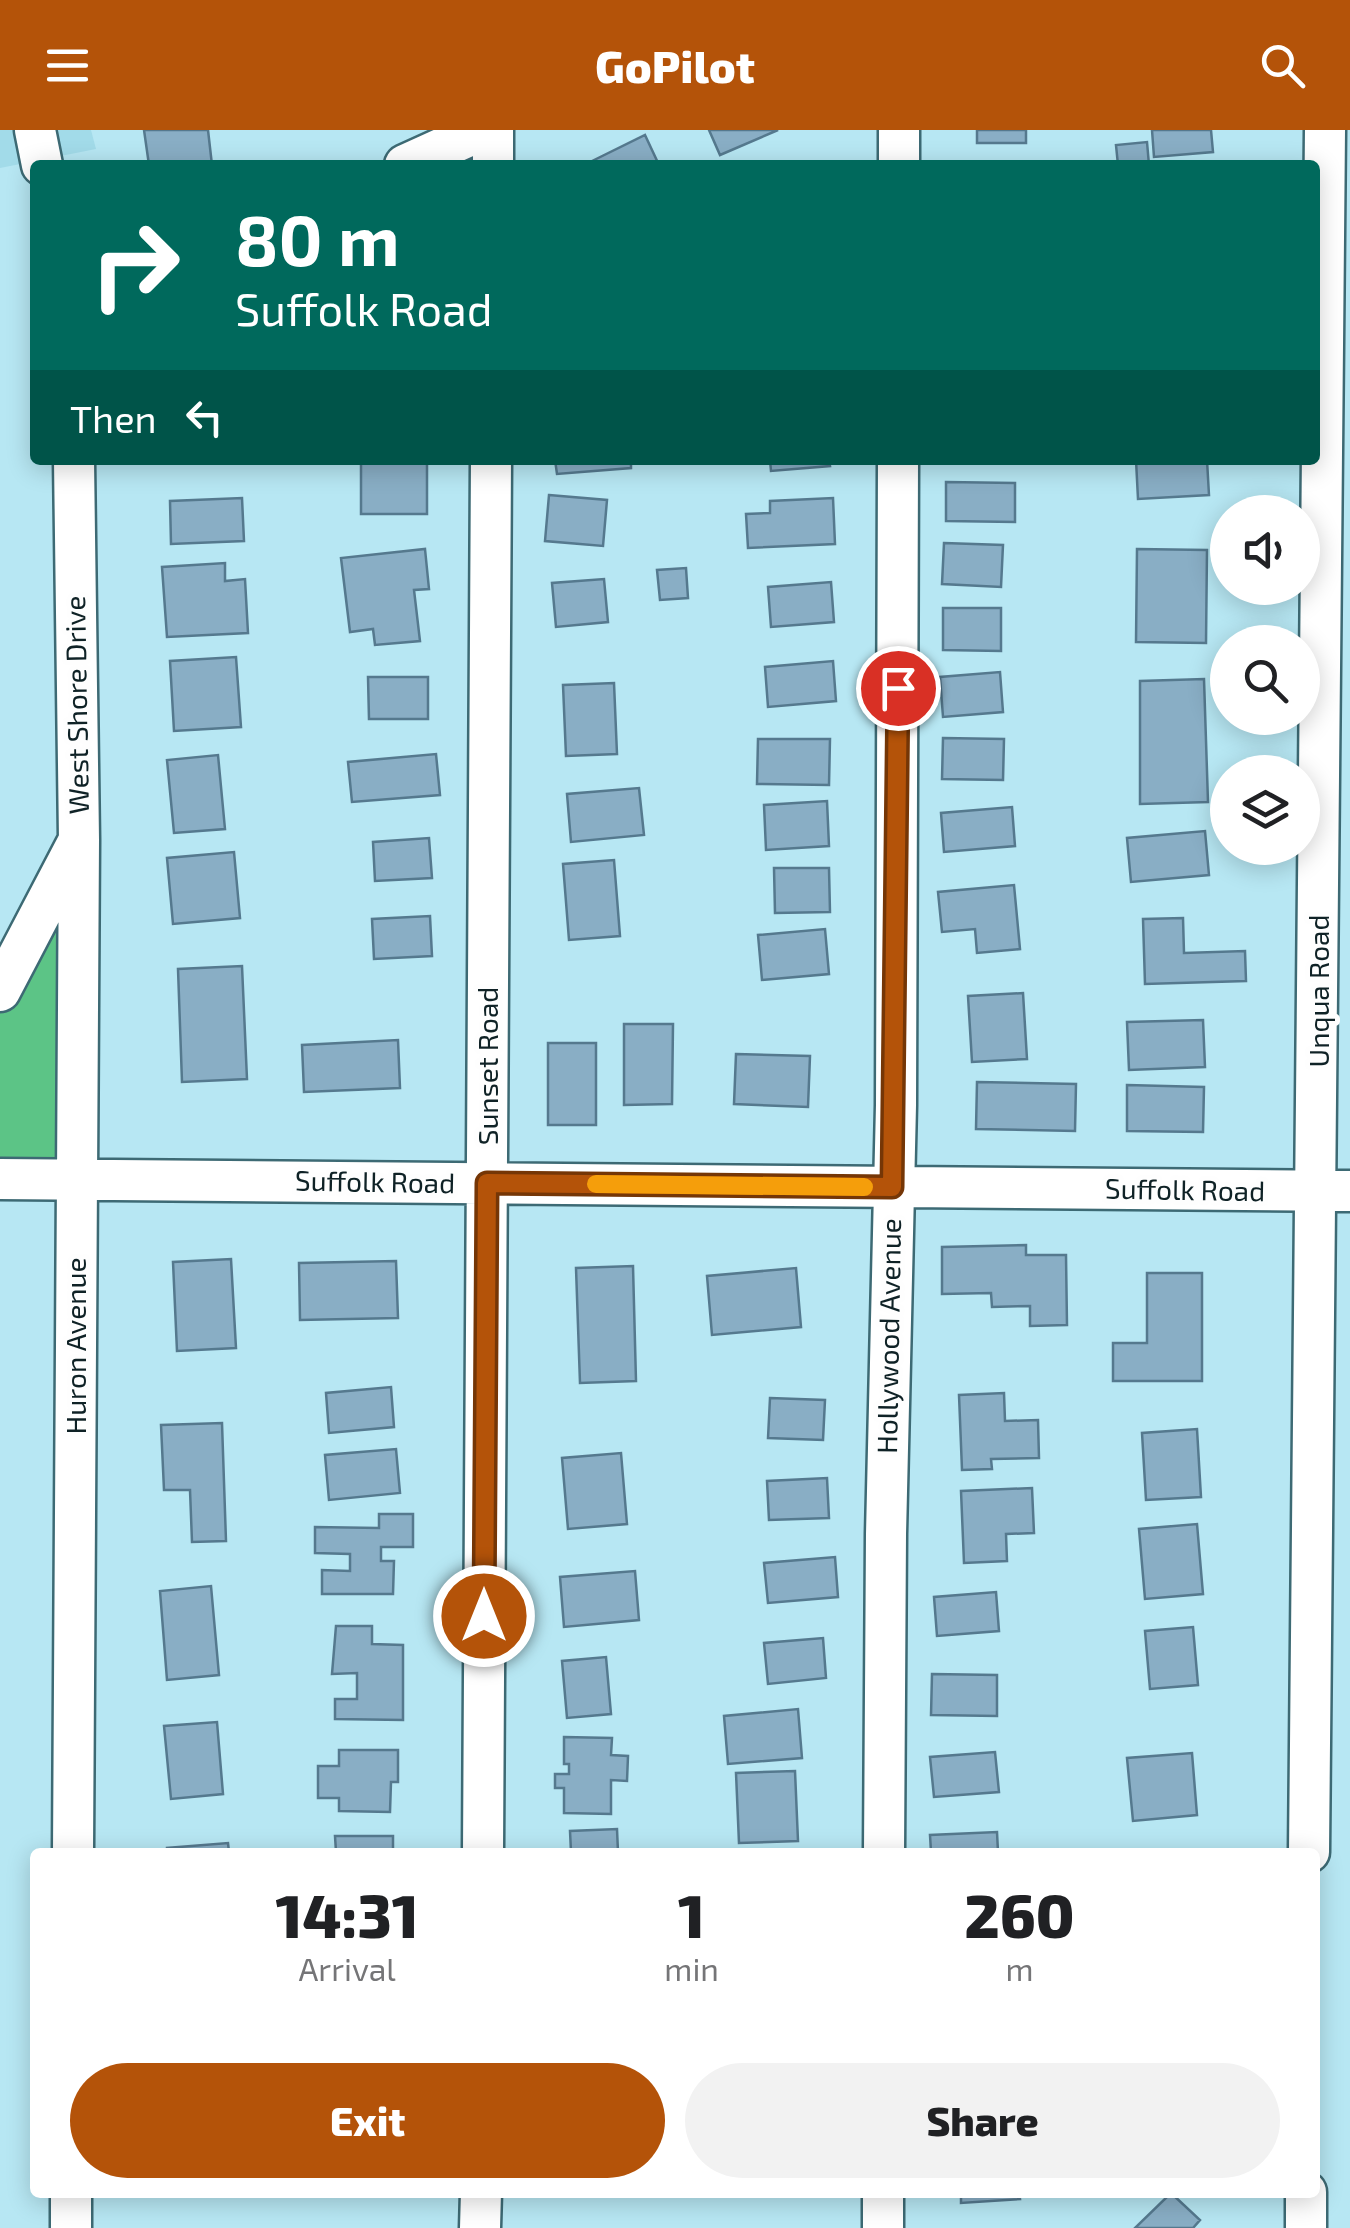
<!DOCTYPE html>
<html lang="en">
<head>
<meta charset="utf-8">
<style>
	:root { --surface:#fff; --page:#f2f2f2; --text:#202124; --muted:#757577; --accent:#b45309 }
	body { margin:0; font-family:"Exo 2",sans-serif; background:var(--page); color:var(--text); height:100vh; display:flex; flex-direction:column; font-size:38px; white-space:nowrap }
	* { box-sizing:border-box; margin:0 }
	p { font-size:32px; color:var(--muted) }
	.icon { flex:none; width:55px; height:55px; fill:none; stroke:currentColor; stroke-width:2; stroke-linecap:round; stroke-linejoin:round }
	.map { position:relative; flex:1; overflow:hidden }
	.side { position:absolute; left:30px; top:1718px; width:1290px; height:350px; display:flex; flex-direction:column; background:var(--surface); border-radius:10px; box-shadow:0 5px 25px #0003 }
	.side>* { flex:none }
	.top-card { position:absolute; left:30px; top:30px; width:1290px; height:305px; border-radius:10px; box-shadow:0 5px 25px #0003; background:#00695c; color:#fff; overflow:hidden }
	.tools { position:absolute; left:1210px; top:365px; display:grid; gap:20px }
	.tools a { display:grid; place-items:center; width:110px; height:110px; border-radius:50%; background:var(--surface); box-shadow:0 5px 25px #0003; font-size:50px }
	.pin { position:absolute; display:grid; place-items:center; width:85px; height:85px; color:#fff; margin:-42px; border:5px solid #fff; border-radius:50%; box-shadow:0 2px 10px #0007 }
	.me { position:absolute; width:110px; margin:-55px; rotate:0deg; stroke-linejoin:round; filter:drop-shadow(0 0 8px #0008) }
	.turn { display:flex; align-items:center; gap:35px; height:210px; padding:0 40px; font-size:45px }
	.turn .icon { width:130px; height:130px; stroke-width:2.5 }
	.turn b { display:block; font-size:70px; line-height:85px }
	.then { display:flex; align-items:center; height:95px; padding:0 40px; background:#0003; gap:20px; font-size:38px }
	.eta { display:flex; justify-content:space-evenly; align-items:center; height:170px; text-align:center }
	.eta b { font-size:60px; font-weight:800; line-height:70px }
	.cta { display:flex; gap:20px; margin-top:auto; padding:20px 40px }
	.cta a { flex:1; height:115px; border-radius:60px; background:var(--accent); color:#fff; font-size:40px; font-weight:800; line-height:115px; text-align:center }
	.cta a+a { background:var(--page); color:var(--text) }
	header { display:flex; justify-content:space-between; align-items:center; height:130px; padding:0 40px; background:var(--accent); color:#fff; font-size:45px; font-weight:800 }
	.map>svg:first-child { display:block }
	.built { fill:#a2dbe9 }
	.green { fill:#5cc486 }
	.building { fill:#89aec5; stroke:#55798e; stroke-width:2.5 }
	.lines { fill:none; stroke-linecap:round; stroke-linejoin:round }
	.minor-casing { stroke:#3d6a74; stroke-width:45 }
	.minor { stroke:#fff; stroke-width:40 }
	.route-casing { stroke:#753606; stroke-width:25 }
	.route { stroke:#b45309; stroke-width:18 }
	.slow { stroke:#f59e0b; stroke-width:18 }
	.labels { text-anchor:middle; stroke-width:10; stroke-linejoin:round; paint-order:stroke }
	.street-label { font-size:28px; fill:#0f2226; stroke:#fefefe }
</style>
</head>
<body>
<header><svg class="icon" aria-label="menu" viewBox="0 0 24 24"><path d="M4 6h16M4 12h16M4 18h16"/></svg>GoPilot<svg class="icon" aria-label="search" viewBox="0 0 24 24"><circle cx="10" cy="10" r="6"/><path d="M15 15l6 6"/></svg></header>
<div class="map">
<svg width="1350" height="2098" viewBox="0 0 1350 2098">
	<rect width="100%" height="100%" fill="#b7e7f3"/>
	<path class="built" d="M 0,0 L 91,0 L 96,19 L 0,38 Z"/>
	<path class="green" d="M 71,741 L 71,1042 L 0,1041 L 0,876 Z"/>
	<path class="building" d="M 144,0 L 208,0 L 212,35 L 149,35 Z
		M 709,0 L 778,0 L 720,25 Z
		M 977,0 L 1026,0 L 1026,13 L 977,13 Z
		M 1152,0 L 1211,0 L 1213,22 L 1154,27 Z
		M 645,5 L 659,35 L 584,35 Z
		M 1147,12 L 1149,35 L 1118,35 L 1116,15 Z
		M 361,330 L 427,330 L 427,384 L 361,384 Z
		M 555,330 L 631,330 L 631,338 L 557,344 Z
		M 770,330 L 829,330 L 830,336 L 771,341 Z
		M 1136,330 L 1207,330 L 1209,365 L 1138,369 Z
		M 946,352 L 1015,353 L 1015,392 L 946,391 Z
		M 549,365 L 607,370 L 603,416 L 545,411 Z
		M 242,368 L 244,411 L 171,414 L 170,371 Z
		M 833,368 L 835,414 L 748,418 L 746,384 L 770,383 L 770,371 Z
		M 944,413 L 1003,415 L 1001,457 L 942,454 Z
		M 425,419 L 429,459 L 414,460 L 420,511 L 375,515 L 373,499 L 350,502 L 341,428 Z
		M 1137,419 L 1207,420 L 1206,513 L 1136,512 Z
		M 225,433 L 225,451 L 245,449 L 248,503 L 167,507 L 162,437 Z
		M 686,438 L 688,468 L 660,470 L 657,440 Z
		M 604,449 L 608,492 L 556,497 L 552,453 Z
		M 831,452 L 834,492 L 771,497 L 768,457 Z
		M 943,478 L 1001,478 L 1001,521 L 943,520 Z
		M 236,527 L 241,597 L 174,601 L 170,531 Z
		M 833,531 L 836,571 L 768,577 L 765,537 Z
		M 1000,542 L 1003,582 L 943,587 L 940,547 Z
		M 368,547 L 428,547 L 428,589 L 369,589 Z
		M 1204,549 L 1208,672 L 1140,674 L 1140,551 Z
		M 614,553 L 617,624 L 566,626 L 563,555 Z
		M 943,608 L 1004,609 L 1003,650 L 942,649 Z
		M 758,609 L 830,609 L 829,655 L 757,654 Z
		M 436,624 L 440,665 L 352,672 L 348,632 Z
		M 218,625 L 225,699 L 174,703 L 167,630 Z
		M 639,658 L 644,705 L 571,712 L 567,664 Z
		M 827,671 L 829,716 L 766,720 L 764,675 Z
		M 1012,677 L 1015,716 L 944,722 L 941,683 Z
		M 1205,701 L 1209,745 L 1131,752 L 1127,708 Z
		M 429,708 L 432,748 L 375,751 L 373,712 Z
		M 234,722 L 240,788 L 173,794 L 167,728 Z
		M 614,730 L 620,806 L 569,810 L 563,734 Z
		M 774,738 L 829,738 L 830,782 L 775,783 Z
		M 1014,755 L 1020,819 L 977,823 L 975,799 L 942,802 L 938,762 Z
		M 430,786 L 432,826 L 374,829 L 372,789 Z
		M 1183,788 L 1184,823 L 1245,821 L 1246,851 L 1145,854 L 1143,789 Z
		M 825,799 L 829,844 L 762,850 L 758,805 Z
		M 242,836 L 247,949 L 182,952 L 178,839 Z
		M 1023,863 L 1027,929 L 972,932 L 968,866 Z
		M 1203,890 L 1205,937 L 1129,940 L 1127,892 Z
		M 624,894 L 673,894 L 672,974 L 624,975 Z
		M 398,910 L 400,958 L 304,962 L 302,915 Z
		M 548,913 L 596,913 L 596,995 L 548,995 Z
		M 736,924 L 810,926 L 808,977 L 734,974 Z
		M 977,952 L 1076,954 L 1075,1001 L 976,999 Z
		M 1127,955 L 1204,957 L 1203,1002 L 1127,1001 Z
		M 1026,1115 L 1026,1125 L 1066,1125 L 1067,1195 L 1030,1196 L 1030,1176 L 992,1177 L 991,1163 L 942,1164 L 942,1117 Z
		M 231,1129 L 236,1218 L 177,1221 L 173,1132 Z
		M 396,1131 L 398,1188 L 300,1190 L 299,1133 Z
		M 633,1136 L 636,1251 L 580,1253 L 576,1138 Z
		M 796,1138 L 801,1197 L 712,1205 L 707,1146 Z
		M 1147,1143 L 1202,1143 L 1202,1251 L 1113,1251 L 1113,1213 L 1147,1213 Z
		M 391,1257 L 394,1297 L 329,1303 L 326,1263 Z
		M 1004,1263 L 1005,1291 L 1038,1290 L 1039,1328 L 991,1329 L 992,1339 L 962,1340 L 959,1265 Z
		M 770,1268 L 825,1270 L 823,1310 L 768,1308 Z
		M 222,1293 L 226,1411 L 192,1412 L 190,1360 L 164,1360 L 161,1295 Z
		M 1197,1299 L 1201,1367 L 1146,1370 L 1142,1303 Z
		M 396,1319 L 400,1363 L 329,1370 L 325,1325 Z
		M 621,1323 L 627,1394 L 568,1399 L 562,1328 Z
		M 827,1348 L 829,1388 L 769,1390 L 767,1351 Z
		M 1032,1358 L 1034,1403 L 1006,1404 L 1007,1431 L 964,1433 L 961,1361 Z
		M 379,1384 L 413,1384 L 413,1417 L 381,1417 L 381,1431 L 394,1431 L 393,1464 L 322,1464 L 322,1440 L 350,1441 L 350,1424 L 315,1423 L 315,1397 L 379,1398 Z
		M 1197,1394 L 1203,1464 L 1145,1469 L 1139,1399 Z
		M 835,1427 L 838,1467 L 768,1473 L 764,1433 Z
		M 635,1441 L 639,1490 L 564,1497 L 560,1447 Z
		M 211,1456 L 219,1545 L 167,1550 L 160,1461 Z
		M 996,1462 L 999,1501 L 937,1506 L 934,1467 Z
		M 336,1496 L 372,1496 L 372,1514 L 403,1515 L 403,1590 L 335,1589 L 335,1569 L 357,1569 L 357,1543 L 332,1544 Z
		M 1193,1497 L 1198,1555 L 1150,1559 L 1145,1501 Z
		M 823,1508 L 826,1548 L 768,1554 L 764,1513 Z
		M 606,1527 L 611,1584 L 567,1588 L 562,1531 Z
		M 932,1544 L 997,1545 L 997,1586 L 931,1585 Z
		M 798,1579 L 802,1628 L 728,1634 L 724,1586 Z
		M 217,1592 L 223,1664 L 171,1669 L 164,1596 Z
		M 564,1607 L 612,1608 L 611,1625 L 628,1626 L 627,1651 L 611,1650 L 611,1684 L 564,1683 L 564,1658 L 555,1658 L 555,1644 L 569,1644 L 569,1634 L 564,1634 Z
		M 339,1620 L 398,1620 L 398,1652 L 391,1652 L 390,1682 L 339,1681 L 339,1668 L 318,1668 L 318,1636 L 339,1636 Z
		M 995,1622 L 999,1662 L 934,1667 L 930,1627 Z
		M 1192,1623 L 1197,1685 L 1133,1691 L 1127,1628 Z
		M 795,1641 L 798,1711 L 739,1713 L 736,1643 Z
		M 617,1699 L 618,1722 L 571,1722 L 570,1701 Z
		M 997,1702 L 998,1722 L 931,1722 L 930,1705 Z
		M 335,1706 L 393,1706 L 393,1722 L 336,1722 Z
		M 228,1713 L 229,1722 L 167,1722 L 167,1718 Z
		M 961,2062 L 1019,2062 L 1020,2069 L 961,2073 Z
		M 1171,2063 L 1200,2090 L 1193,2098 L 1135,2098 Z"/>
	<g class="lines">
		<defs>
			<path id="minor" d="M 35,0 L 42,35
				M 405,35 L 482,0
				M 493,35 L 493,0
				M 899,35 L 899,0
				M 0,861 L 79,710 L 74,330
				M 0,1049 L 1350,1061
				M 73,1722 L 79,710
				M 483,1722 L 491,330
				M 884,1722 L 886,1404 L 896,975 L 898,330
				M 1309,1722 L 1325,0
				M 71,2098 L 71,2062
				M 480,2098 L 481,2062
				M 883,2098 L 883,2062
				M 1306,2098 L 1306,2062"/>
		</defs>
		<use href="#minor" class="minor-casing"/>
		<use href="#minor" class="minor"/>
	</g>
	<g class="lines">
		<defs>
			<path id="route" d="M 484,1486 L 487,1053 L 892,1057 L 898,558"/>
		</defs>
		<use href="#route" class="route-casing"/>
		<use href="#route" class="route"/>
		<path class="slow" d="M 596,1054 L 864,1057"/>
	</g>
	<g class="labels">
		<g class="street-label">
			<text transform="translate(77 575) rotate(-91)" y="10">West Shore Drive</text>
			<text transform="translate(1319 861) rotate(-90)" y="10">Unqua Road</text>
			<text transform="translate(488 936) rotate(-90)" y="10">Sunset Road</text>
			<text transform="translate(375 1052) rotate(1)" y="10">Suffolk Road</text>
			<text transform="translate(1185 1060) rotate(1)" y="10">Suffolk Road</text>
			<text transform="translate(889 1206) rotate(-89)" y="10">Hollywood Avenue</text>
			<text transform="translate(76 1216) rotate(-90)" y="10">Huron Avenue</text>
		</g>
	</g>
</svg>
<div class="tools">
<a><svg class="icon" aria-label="sound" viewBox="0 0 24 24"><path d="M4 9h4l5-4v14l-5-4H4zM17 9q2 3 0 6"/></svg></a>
<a><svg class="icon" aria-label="search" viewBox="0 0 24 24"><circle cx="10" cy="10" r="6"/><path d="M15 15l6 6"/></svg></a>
<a><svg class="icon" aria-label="layers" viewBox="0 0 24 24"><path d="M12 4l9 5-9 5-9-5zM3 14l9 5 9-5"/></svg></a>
</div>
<div class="pin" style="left:898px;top:558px;background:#d93025"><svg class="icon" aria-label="arrive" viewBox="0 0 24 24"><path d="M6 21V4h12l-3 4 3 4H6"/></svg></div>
<svg class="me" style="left:484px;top:1486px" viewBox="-20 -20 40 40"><circle r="17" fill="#b45309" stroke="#fff" stroke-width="3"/><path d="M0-11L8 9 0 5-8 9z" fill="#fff"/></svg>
<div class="top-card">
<div class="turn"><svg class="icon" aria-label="right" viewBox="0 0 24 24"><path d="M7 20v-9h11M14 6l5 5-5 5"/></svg><div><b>80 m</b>Suffolk Road</div></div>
<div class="then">Then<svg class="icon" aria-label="left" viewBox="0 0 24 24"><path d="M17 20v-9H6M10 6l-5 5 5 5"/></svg></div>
</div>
<section class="side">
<div class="eta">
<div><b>14:31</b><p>Arrival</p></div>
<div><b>1</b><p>min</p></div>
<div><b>260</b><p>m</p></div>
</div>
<div class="cta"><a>Exit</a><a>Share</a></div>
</section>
</div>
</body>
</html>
